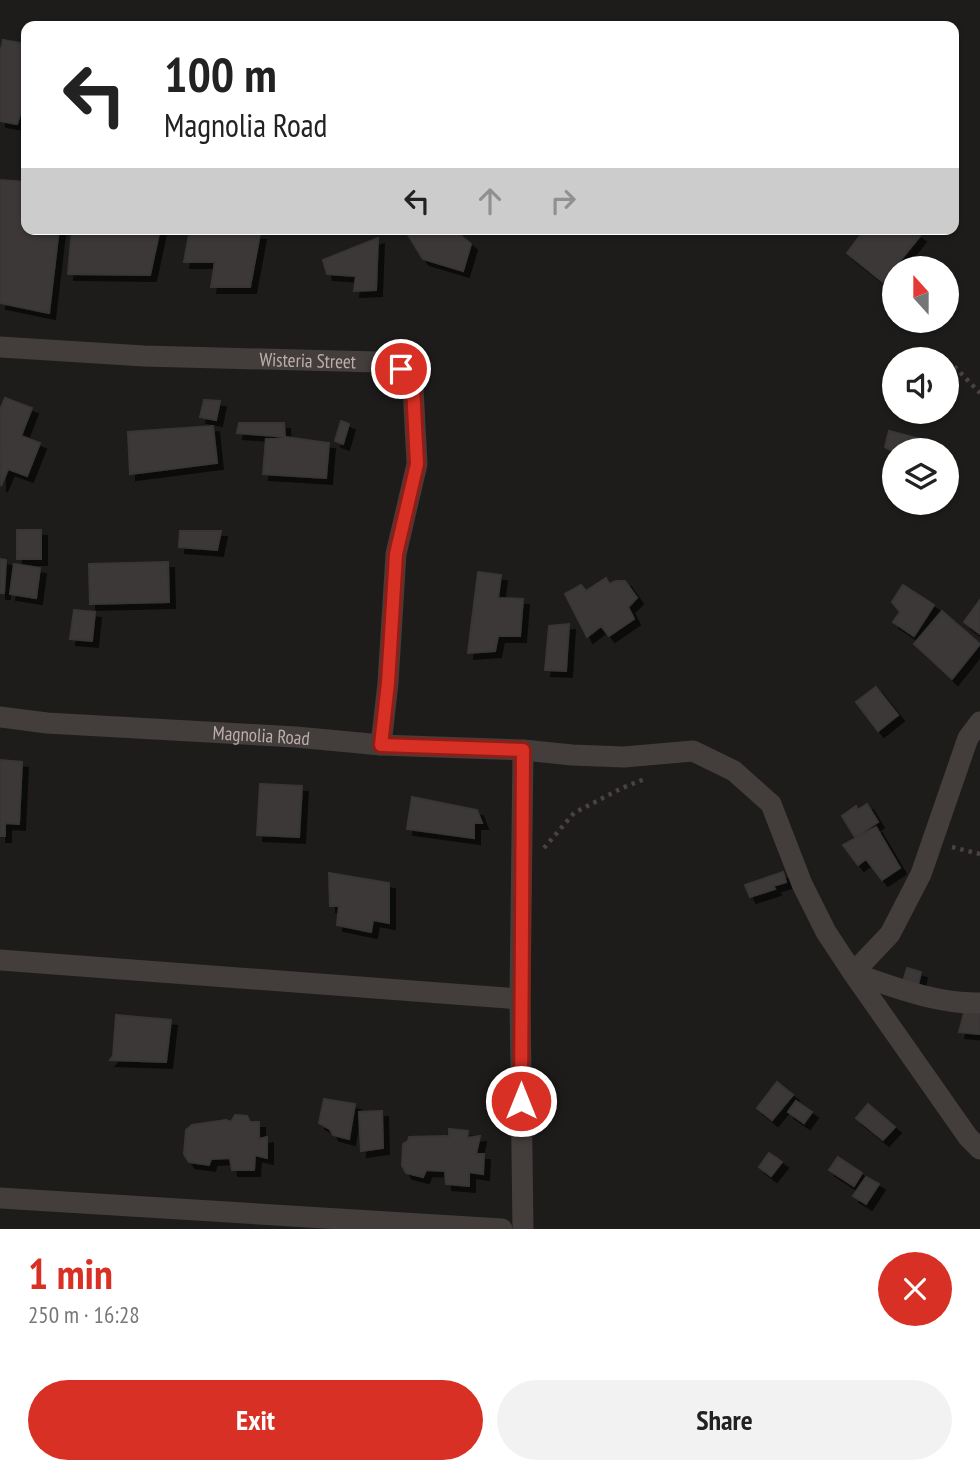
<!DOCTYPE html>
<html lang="en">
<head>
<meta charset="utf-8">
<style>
	:root { --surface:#fff; --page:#f2f2f2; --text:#222; --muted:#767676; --accent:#d93025 }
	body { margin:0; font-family:"PT Sans Narrow",sans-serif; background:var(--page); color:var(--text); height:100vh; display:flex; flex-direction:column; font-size:26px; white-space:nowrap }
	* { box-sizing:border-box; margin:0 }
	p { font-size:23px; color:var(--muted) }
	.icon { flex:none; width:38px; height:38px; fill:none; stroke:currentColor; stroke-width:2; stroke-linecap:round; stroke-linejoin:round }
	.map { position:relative; height:1229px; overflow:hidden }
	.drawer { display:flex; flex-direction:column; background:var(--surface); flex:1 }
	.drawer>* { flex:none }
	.top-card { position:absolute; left:21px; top:21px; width:938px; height:214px; border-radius:14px; box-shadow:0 2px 5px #0004; background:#fff; color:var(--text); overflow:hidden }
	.needle { width:46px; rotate:339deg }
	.fabs { position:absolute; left:882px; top:256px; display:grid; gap:14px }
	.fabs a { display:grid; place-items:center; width:77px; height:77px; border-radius:50%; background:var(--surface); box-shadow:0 2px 5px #0004; font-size:35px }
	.pin { position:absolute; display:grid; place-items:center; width:60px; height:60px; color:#fff; margin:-30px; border:4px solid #fff; border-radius:50%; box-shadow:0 2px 7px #0007 }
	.me { position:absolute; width:77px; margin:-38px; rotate:0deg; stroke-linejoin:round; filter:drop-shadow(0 0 5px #0008) }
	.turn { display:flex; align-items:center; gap:24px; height:147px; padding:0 28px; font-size:32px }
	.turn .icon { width:91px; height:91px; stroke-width:2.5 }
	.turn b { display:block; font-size:49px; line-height:60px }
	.lanes { display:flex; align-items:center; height:66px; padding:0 28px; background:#0003; justify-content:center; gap:35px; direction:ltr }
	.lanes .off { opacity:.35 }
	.round { display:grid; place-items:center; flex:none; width:74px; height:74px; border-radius:37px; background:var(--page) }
	.headline { display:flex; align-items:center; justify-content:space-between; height:119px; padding:0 28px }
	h1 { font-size:42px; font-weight:700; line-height:52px; color:var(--accent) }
	.button { display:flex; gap:14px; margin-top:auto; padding:14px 28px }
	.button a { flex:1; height:80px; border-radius:42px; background:var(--accent); color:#fff; font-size:28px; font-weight:700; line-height:80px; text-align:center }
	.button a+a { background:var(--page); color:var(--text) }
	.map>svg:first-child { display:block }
	.building { fill:#3c3938; stroke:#393635; stroke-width:2; filter:url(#shadow) }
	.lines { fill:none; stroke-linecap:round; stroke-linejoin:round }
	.path { stroke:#4a4241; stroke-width:4.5; stroke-dasharray:3.5 5; stroke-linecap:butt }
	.minor { stroke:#433d3b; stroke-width:21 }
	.route-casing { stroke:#8d1f18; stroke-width:18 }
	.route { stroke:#d93025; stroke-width:12 }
	.labels { text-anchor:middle; stroke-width:5; stroke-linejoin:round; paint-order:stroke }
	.street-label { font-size:19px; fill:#bdaead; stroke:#181716 }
</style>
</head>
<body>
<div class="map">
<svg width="980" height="1229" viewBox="0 0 980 1229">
	<defs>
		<filter id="shadow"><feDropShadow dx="6" dy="6" stdDeviation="0" flood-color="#0009"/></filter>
	</defs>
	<rect width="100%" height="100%" fill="#1d1c1b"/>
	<path class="building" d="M 3,40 L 26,44 L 26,109 L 22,108 L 17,124 L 0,121 L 0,54 Z
		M 0,180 L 26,182 L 26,229 L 59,229 L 49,313 L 0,303 Z
		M 72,229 L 160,229 L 150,275 L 68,274 Z
		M 190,229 L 260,234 L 250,287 L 211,287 L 215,262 L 184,262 Z
		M 412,229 L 453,229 L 471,244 L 463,271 L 423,259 L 407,233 Z
		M 865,229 L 912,229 L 920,236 L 883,282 L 847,253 Z
		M 378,238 L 376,290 L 354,291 L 356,276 L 327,274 L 323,260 Z
		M 5,398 L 32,408 L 21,436 L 40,443 L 27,476 L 8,469 L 1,486 L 0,410 Z
		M 204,400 L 220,401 L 216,420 L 200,417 Z
		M 341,421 L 349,424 L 343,444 L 335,441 Z
		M 239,423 L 284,423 L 285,437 L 237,433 Z
		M 213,426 L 217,463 L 130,474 L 128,432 Z
		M 889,431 L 920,439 L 917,450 L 894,450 L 894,452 L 885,447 Z
		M 285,437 L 329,443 L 326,478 L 263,474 L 266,439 Z
		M 17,530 L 41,530 L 41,559 L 17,559 Z
		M 180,531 L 221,531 L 217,550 L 179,547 Z
		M 0,559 L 6,560 L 4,593 L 0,593 Z
		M 168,562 L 169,602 L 90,604 L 89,564 Z
		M 14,564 L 40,568 L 36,598 L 10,594 Z
		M 478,572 L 501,575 L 498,598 L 523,599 L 520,636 L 498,636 L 495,651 L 468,653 Z
		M 606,578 L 609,584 L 616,581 L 625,581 L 637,598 L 628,607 L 634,619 L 609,636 L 601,626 L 587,637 L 565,594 L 581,585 L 586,591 Z
		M 903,585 L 934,605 L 914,636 L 893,622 L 900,612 L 892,602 Z
		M 980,600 L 980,634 L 964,622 Z
		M 74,610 L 95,612 L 92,641 L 70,639 Z
		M 942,611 L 980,644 L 952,679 L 914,644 Z
		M 569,624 L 566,671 L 545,670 L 549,626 Z
		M 876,687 L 898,715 L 878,731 L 856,702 Z
		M 0,760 L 22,762 L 19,824 L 5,823 L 5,836 L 0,836 Z
		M 260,784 L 302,786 L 299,837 L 257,835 Z
		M 412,797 L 477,810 L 482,823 L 474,823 L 474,838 L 407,829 Z
		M 867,804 L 878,822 L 855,837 L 842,816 L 856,806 L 858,810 Z
		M 876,827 L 900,868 L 882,880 L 866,859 L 858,865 L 843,845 Z
		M 783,872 L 786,882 L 773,886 L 775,889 L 750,897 L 745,885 Z
		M 329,873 L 389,883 L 389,923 L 373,920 L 371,932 L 337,925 L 339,906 L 330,906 Z
		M 907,968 L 921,972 L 918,985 L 903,982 Z
		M 965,1009 L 980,1011 L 980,1034 L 959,1032 Z
		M 116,1015 L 171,1020 L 166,1062 L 110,1060 L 113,1056 Z
		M 777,1082 L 793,1095 L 772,1120 L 757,1108 Z
		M 324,1099 L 355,1104 L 349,1139 L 333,1135 L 330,1129 L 319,1123 Z
		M 796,1101 L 812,1112 L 804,1123 L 788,1112 Z
		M 868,1104 L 895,1127 L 883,1140 L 856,1118 Z
		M 382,1111 L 383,1148 L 361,1151 L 359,1112 Z
		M 235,1115 L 247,1116 L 250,1122 L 259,1122 L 259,1139 L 267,1137 L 267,1158 L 255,1155 L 254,1170 L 232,1170 L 230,1158 L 211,1159 L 209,1165 L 189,1162 L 184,1154 L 186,1130 L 192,1125 L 226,1120 L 231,1122 Z
		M 449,1129 L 468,1131 L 467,1138 L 480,1136 L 476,1154 L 484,1154 L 483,1174 L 469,1172 L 469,1186 L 446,1184 L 445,1171 L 426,1170 L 423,1177 L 406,1173 L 402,1165 L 403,1144 L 408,1141 L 409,1137 L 446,1136 L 449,1137 Z
		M 769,1153 L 782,1162 L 771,1176 L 759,1167 Z
		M 838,1157 L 862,1173 L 854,1186 L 829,1170 Z
		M 866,1177 L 879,1184 L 866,1204 L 853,1196 Z"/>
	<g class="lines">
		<path class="path" d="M 923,354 L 936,359
			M 947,363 L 952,364 L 980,393
			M 952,847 L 980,854
			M 544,848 L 574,813 L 622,788 L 647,778"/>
		<g class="minor">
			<path id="s1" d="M 0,347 L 144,356 L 377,362 L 401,369 L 413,387 L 417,464 L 396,554 L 388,683 L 381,745"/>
			<path id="s2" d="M 0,717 L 47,723 L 296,737 L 381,745 L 523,750 L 572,755 L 624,757 L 693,751 L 734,771 L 771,804 L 802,884 L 826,932 L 853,973 L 968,1137 L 980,1149"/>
			<path d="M 980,722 L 968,738 L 921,874 L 890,934 L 853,973 C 894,987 936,1004 980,1003"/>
			<path d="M 523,750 L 520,999 L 523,1229"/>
			<path d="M 0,960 L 520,999"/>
			<path d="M 0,1198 L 502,1229"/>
		</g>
	</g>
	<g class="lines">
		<defs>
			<path id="route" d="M 401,369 L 413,387 L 417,464 L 396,554 L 388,683 L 381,745 L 523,750 L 521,1101"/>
		</defs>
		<use href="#route" class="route-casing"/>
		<use href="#route" class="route"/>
	</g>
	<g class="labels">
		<g class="street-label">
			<text dy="7" stroke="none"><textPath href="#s1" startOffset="308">Wisteria Street</textPath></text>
			<text dy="7" stroke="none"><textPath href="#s2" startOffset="262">Magnolia Road</textPath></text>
		</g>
	</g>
</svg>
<div class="fabs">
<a><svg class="needle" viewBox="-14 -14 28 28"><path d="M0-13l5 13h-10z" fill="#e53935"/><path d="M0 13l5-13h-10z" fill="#767676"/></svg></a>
<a><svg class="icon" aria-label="sound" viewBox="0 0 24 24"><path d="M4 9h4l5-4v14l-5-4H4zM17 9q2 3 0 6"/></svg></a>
<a><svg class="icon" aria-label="layers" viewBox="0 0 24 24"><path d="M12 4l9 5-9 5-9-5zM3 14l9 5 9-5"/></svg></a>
</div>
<div class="pin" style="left:401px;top:369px;background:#d93025"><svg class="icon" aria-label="arrive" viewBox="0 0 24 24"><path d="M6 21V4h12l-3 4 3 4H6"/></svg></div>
<svg class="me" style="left:521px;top:1101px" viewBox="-20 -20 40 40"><circle r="17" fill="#d93025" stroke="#fff" stroke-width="3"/><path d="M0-11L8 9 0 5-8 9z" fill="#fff"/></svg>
<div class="top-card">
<div class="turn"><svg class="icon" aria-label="left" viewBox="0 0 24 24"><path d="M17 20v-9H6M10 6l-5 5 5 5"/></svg><div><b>100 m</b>Magnolia Road</div></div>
<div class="lanes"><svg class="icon" aria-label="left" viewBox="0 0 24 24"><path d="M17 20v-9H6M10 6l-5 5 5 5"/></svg><svg class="icon off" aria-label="ahead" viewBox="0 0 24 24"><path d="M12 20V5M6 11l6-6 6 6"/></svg><svg class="icon off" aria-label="right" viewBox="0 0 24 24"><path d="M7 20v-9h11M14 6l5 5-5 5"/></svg></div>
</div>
</div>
<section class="drawer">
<div class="headline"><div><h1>1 min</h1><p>250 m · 16:28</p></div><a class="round" style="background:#d93025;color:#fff"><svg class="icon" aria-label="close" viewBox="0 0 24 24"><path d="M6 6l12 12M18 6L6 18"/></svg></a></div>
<div class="button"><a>Exit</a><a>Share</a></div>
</section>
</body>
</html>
